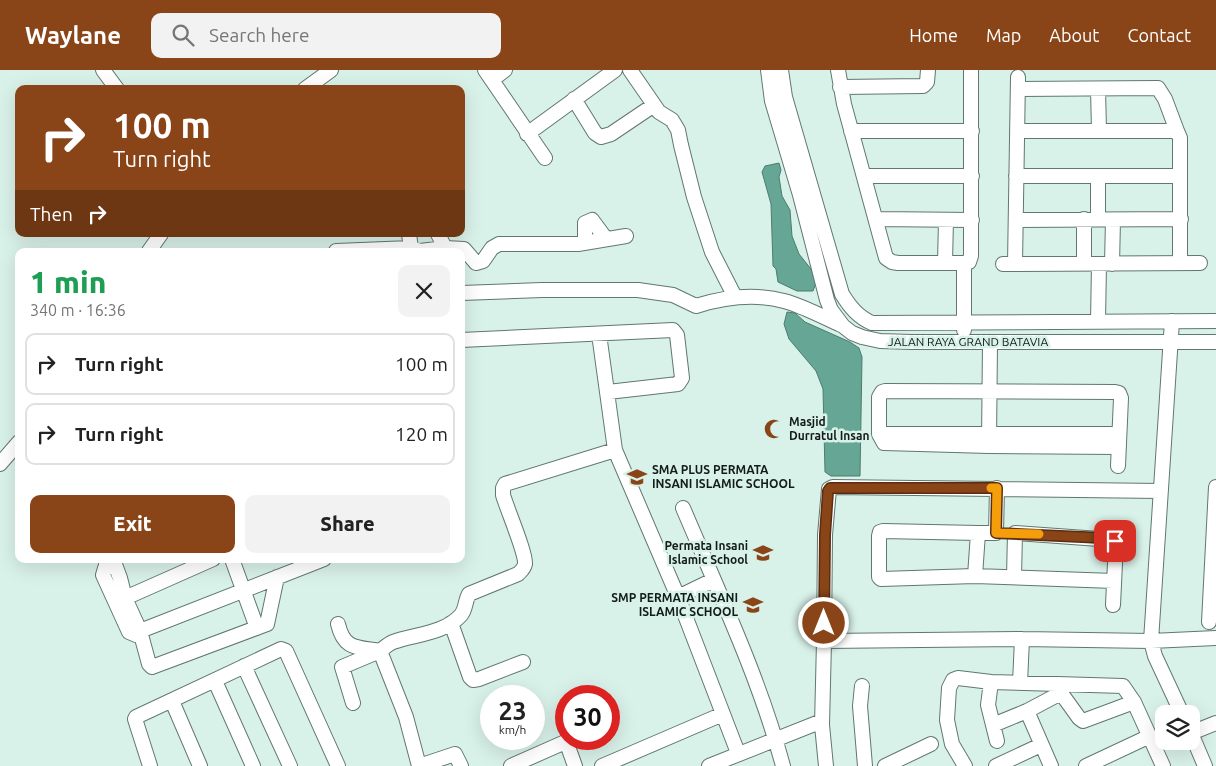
<!DOCTYPE html>
<html lang="en">
<head>
<meta charset="utf-8">
<style>
	:root { --surface:#fff; --page:#f2f2f2; --text:#222; --muted:#767676; --line:#e0e0e0; --accent:#894518 }
	body { margin:0; font-family:Ubuntu,sans-serif; background:var(--page); color:var(--text); height:100vh; display:flex; flex-direction:column; font-size:19px; white-space:nowrap }
	* { box-sizing:border-box; margin:0 }
	p { font-size:16px; color:var(--muted) }
	.icon { flex:none; width:28px; height:28px; fill:none; stroke:currentColor; stroke-width:2; stroke-linecap:round; stroke-linejoin:round }
	.map { position:relative; flex:1; overflow:hidden }
	.panel { position:absolute; left:15px; top:178px; width:450px; height:315px; display:flex; flex-direction:column; background:var(--surface); border-radius:10px; box-shadow:0 5px 20px #0002 }
	.panel>* { flex:none }
	.top-card { position:absolute; left:15px; top:15px; width:450px; height:152px; border-radius:10px; box-shadow:0 5px 20px #0002; background:#894518; color:#fff; overflow:hidden }
	.fabs { position:absolute; left:1155px; top:635px; display:grid; gap:10px }
	.fabs a { display:grid; place-items:center; width:45px; height:45px; border-radius:10px; background:var(--surface); box-shadow:0 5px 20px #0002; font-size:25px }
	.speed { position:absolute; left:480px; top:615px; display:flex; gap:10px; font-size:25px; font-weight:700; text-align:center }
	.speed>* { display:grid; place-content:center; width:65px; height:65px; border-radius:50%; background:var(--surface); box-shadow:0 5px 20px #0002; line-height:1 }
	.speed small { font-size:12px; font-weight:400 }
	.speed .limit { border:8px solid #d22; background:#fff; color:#111 }
	.pin { position:absolute; display:grid; place-items:center; width:42px; height:42px; color:#fff; margin:-21px; border-radius:10px; box-shadow:0 2px 8px #0006 }
	.me { position:absolute; width:55px; margin:-28px; rotate:0deg; stroke-linejoin:round; filter:drop-shadow(0 0 4px #0008) }
	.turn { display:flex; align-items:center; gap:18px; height:105px; padding:0 15px; font-size:22px }
	.turn .icon { width:65px; height:65px; stroke-width:2.5 }
	.turn b { display:block; font-size:35px; line-height:42px }
	.then { display:flex; align-items:center; height:48px; padding:0 15px; background:#0003; gap:10px; font-size:19px }
	.round { display:grid; place-items:center; flex:none; width:52px; height:52px; border-radius:10px; background:var(--page) }
	.overview { display:flex; align-items:center; justify-content:space-between; height:85px; padding:0 15px }
	h1 { font-size:30px; font-weight:800; line-height:38px; color:#1e9e55 }
	.cta { display:flex; gap:10px; margin-top:auto; padding:10px 15px }
	.cta a { flex:1; height:58px; border-radius:10px; background:var(--accent); color:#fff; font-size:20px; font-weight:800; line-height:58px; text-align:center }
	.cta a+a { background:var(--page); color:var(--text) }
	ul { padding:0; list-style:none }
	li { display:flex; align-items:center; gap:15px; height:62px; margin:0 10px 8px; padding:0 5px; border:2px solid var(--line); border-radius:10px }
	li div { flex:1 }
	li b { display:block; font-size:19px }
	li em { font-style:normal }
	header { display:flex; align-items:center; gap:30px; box-sizing:border-box; height:70px; padding:0 25px; background:var(--accent); color:#fff }
	header strong { font-size:24px }
	nav { display:flex; gap:28px; margin-inline-start:auto; font-size:18px }
	.search { width:350px; height:45px; background:var(--page); display:flex; align-items:center; gap:12px; box-sizing:border-box; padding:0 18px; border-radius:10px; color:var(--muted); font-size:19px }
	.map>svg:first-child { display:block }
	.water { fill:#65a694; stroke:#4d7d6f }
	.lines { fill:none; stroke-linecap:round; stroke-linejoin:round }
	.minor-casing { stroke:#617770; stroke-width:16 }
	.minor { stroke:#fff; stroke-width:14 }
	.route-casing { stroke:#592d10; stroke-width:12 }
	.route { stroke:#894518; stroke-width:9 }
	.slow { stroke:#f59e0b; stroke-width:9 }
	.labels { text-anchor:middle; stroke-width:5; stroke-linejoin:round; paint-order:stroke }
	.street-label { font-size:12px; fill:#141c1a; stroke:#d8f1e9 }
	.poi-label { font-size:12px; font-weight:bold; fill:#141c1a; stroke:#d8f1e9; text-anchor:start }
</style>
</head>
<body>
<header>
<strong>Waylane</strong>
<div class="search"><svg class="icon" aria-label="search" viewBox="0 0 24 24"><circle cx="10" cy="10" r="6"/><path d="M15 15l6 6"/></svg>Search here</div>
<nav><a>Home</a><a>Map</a><a>About</a><a>Contact</a></nav>
</header>
<div class="map">
<svg width="1216" height="696" viewBox="0 0 1216 696">
	<rect width="100%" height="100%" fill="#d8f1e9"/>
	<path class="water" d="M 779,93 L 781,100 L 779,107 L 782,126 L 790,140 L 792,166 L 799,184 L 811,199 L 816,213 L 813,221 L 797,221 L 778,212 L 776,199 L 773,196 L 771,134 L 762,102 L 765,96 Z
		M 787,242 L 795,243 L 805,252 L 850,272 L 859,278 L 862,287 L 860,406 L 831,406 L 825,402 L 823,319 L 816,301 L 789,269 L 784,254 Z"/>
	<g class="lines">
		<defs>
			<path id="minor" d="M 103,0 L 117,19
				M 485,0 L 545,88
				M 630,0 L 659,42 L 672,50 L 678,60 L 681,75 L 694,127 L 712,182 L 735,227
				M 768,0 L 772,31 L 800,125 L 827,230 L 831,240 L 843,256 L 852,263 L 862,267 L 880,271 L 911,272 L 1216,272
				M 781,0 L 785,27 L 842,224 C 850,237 858,247 872,253 L 1216,251
				M 838,0 L 844,34 L 886,188 L 892,192 L 898,193 L 964,193 L 969,192 L 971,186 L 971,0
				M 492,10 L 505,0
				M 840,17 L 923,16 L 927,12 L 928,0
				M 305,19 L 331,0
				M 1018,19 L 1158,18 L 1165,29 L 1177,61
				M 1098,19 L 1099,61
				M 574,29 L 595,63 L 601,67 L 611,64 L 654,35
				M 851,61 L 972,61
				M 1017,61 L 1177,61 L 1180,68 L 1180,193
				M 527,64 L 615,0
				M 865,106 L 972,106
				M 1016,106 L 1180,106
				M 1098,106 L 1098,149
				M 876,149 L 972,150
				M 1084,149 L 1084,193
				M 1016,150 L 1181,149
				M 409,164 L 411,178
				M 438,164 L 445,178
				M 585,173 L 585,153 L 592,150 L 606,169
				M 149,181 L 161,164
				M 336,181 L 411,178 L 420,181 L 445,178 L 464,179 L 476,193 L 483,191 L 492,178 L 499,174 L 578,174 L 626,166
				M 945,193 L 946,150
				M 1003,194 L 1200,193
				M 1015,194 L 1018,7
				M 1112,194 L 1113,150
				M 461,223 L 542,220 L 638,220 L 673,225 L 696,236 C 725,227 754,223 784,231 C 803,236 823,247 841,255
				M 1098,251 L 1099,194
				M 1172,251 L 1151,571 L 1216,568
				M 964,260 L 964,193
				M 461,270 L 673,260 L 677,265 L 682,308 L 678,314 L 608,322
				M 879,364 L 1119,364
				M 989,372 L 990,273
				M 615,380 L 678,527 L 738,683
				M 0,394 L 19,372
				M 1118,396 L 1121,328 L 1119,323 L 1115,322 L 885,321 L 882,322 L 879,327 L 879,364 L 884,373 L 989,376 L 1119,377
				M 997,418 L 996,463 L 978,463 L 975,506 L 1114,511
				M 683,438 C 719,523 759,607 783,696
				M 113,489 L 120,508 L 125,528 L 213,489
				M 232,489 L 257,558
				M 113,490 L 106,495 L 103,505 L 129,562 L 136,565 L 141,564
				M 975,506 L 881,509 L 879,507 L 879,466 L 880,462 L 883,461 L 978,463
				M 1014,507 L 1015,463 L 1113,470 L 1116,472 L 1113,535
				M 678,527 L 713,510
				M 125,528 L 140,561 L 149,594 L 152,597 L 267,554 L 277,507
				M 1209,552 L 1216,417
				M 451,553 L 470,607 L 473,610 L 479,609 L 523,592
				M 338,554 C 344,580 357,577 380,581
				M 140,561 L 324,489
				M 824,571 L 1022,569 L 1151,571 L 1155,586 L 1182,644
				M 244,596 L 290,696
				M 215,611 L 253,696
				M 991,612 L 988,635 L 997,671
				M 1020,613 L 1022,569
				M 862,616 L 860,636 L 865,696
				M 1061,623 L 1079,648 L 1083,651 L 1134,632
				M 172,631 L 200,696
				M 353,633 L 342,597 L 380,581
				M 1027,641 L 1051,696
				M 993,655 L 1027,641 L 1061,623 L 1061,615
				M 1191,663 L 1205,696
				M 1191,663 L 1216,653
				M 566,671 L 575,696
				M 150,696 L 135,649 L 136,647 L 281,579 L 286,581 L 338,696
				M 419,696 L 406,647 L 380,581 C 384,578 388,574 393,572 C 415,564 444,564 461,545 C 466,539 465,531 469,524 L 518,504 C 521,501 524,499 525,494 C 526,483 507,439 503,425 L 503,418 L 505,414 L 615,380 L 599,264
				M 419,696 L 455,684 L 461,696
				M 511,696 L 572,669
				M 602,696 L 723,644
				M 709,696 L 822,651
				M 826,696 L 822,655 L 824,571 L 825,465 L 829,419 L 833,417 L 1161,421
				M 885,696 L 931,674
				M 965,696 L 952,674 L 947,650 L 949,618 L 953,610 L 958,608 L 991,612 L 1123,616 L 1134,632 L 1163,696
				M 996,696 L 1041,675
				M 1086,696 L 1150,666"/>
		</defs>
		<use href="#minor" class="minor-casing"/>
		<use href="#minor" class="minor"/>
	</g>
	<g class="lines">
		<defs>
			<path id="route" d="M 824,553 L 825,465 L 828,421 L 830,418 L 997,418 L 996,463 L 1104,468 L 1115,471"/>
		</defs>
		<use href="#route" class="route-casing"/>
		<use href="#route" class="route"/>
		<path class="slow" d="M 991,418 L 997,418 L 996,463 L 1039,464"/>
	</g>
	<defs>
		<symbol id="mosque-bare" viewBox="-9 -9 18 18"><path d="M3.5-4.9A6 6 0 1 0 3.5 4.9A5 5 0 1 1 3.5-4.9Z" fill="#894518" stroke="#d8f1e9" stroke-width="2.5" paint-order="stroke"/></symbol>
		<symbol id="school-bare" viewBox="-9 -9 18 18"><path d="M0-5L7-2L0 1L-7-2ZM-4 1L0 2.5L4 1V4Q0 6-4 4Z" fill="#894518" stroke="#d8f1e9" stroke-width="2.5" paint-order="stroke"/></symbol>
	</defs>
	<g fill-rule="evenodd">
		<use href="#mosque-bare" x="760" y="345" width="28" height="28"/>
		<use href="#school-bare" x="623" y="393" width="28" height="28"/>
		<use href="#school-bare" x="749" y="469" width="28" height="28"/>
		<use href="#school-bare" x="739" y="521" width="28" height="28"/>
	</g>
	<g class="labels">
		<g class="street-label">
			<text x="968" y="276">JALAN RAYA GRAND BATAVIA</text>
		</g>
		<g class="poi-label">
			<text x="789" y="356">Masjid<tspan x="789" dy="14">Durratul Insan</tspan></text>
			<text x="652" y="404">SMA PLUS PERMATA<tspan x="652" dy="14">INSANI ISLAMIC SCHOOL</tspan></text>
			<text x="748" y="480" text-anchor="end">Permata Insani<tspan x="748" dy="14">Islamic School</tspan></text>
			<text x="738" y="532" text-anchor="end">SMP PERMATA INSANI<tspan x="738" dy="14">ISLAMIC SCHOOL</tspan></text>
		</g>
	</g>
</svg>
<div class="fabs">
<a><svg class="icon" aria-label="layers" viewBox="0 0 24 24"><path d="M12 4l9 5-9 5-9-5zM3 14l9 5 9-5"/></svg></a>
</div>
<div class="speed"><div>23<small>km/h</small></div><div class="limit">30</div></div>
<div class="pin" style="left:1115px;top:471px;background:#d93025"><svg class="icon" aria-label="arrive" viewBox="0 0 24 24"><path d="M6 21V4h12l-3 4 3 4H6"/></svg></div>
<svg class="me" style="left:824px;top:553px" viewBox="-20 -20 40 40"><circle r="17" fill="#894518" stroke="#fff" stroke-width="3"/><path d="M0-11L8 9 0 5-8 9z" fill="#fff"/></svg>
<div class="top-card">
<div class="turn"><svg class="icon" aria-label="right" viewBox="0 0 24 24"><path d="M7 20v-9h11M14 6l5 5-5 5"/></svg><div><b>100 m</b>Turn right</div></div>
<div class="then">Then<svg class="icon" aria-label="right" viewBox="0 0 24 24"><path d="M7 20v-9h11M14 6l5 5-5 5"/></svg></div>
</div>
<section class="panel">
<div class="overview"><div><h1>1 min</h1><p>340 m · 16:36</p></div><a class="round"><svg class="icon" aria-label="close" viewBox="0 0 24 24"><path d="M6 6l12 12M18 6L6 18"/></svg></a></div>
<ul>
<li><svg class="icon" aria-label="right" viewBox="0 0 24 24"><path d="M7 20v-9h11M14 6l5 5-5 5"/></svg><div><b>Turn right</b></div><em>100 m</em></li>
<li><svg class="icon" aria-label="right" viewBox="0 0 24 24"><path d="M7 20v-9h11M14 6l5 5-5 5"/></svg><div><b>Turn right</b></div><em>120 m</em></li>
</ul>
<div class="cta"><a>Exit</a><a>Share</a></div>
</section>
</div>
</body>
</html>
